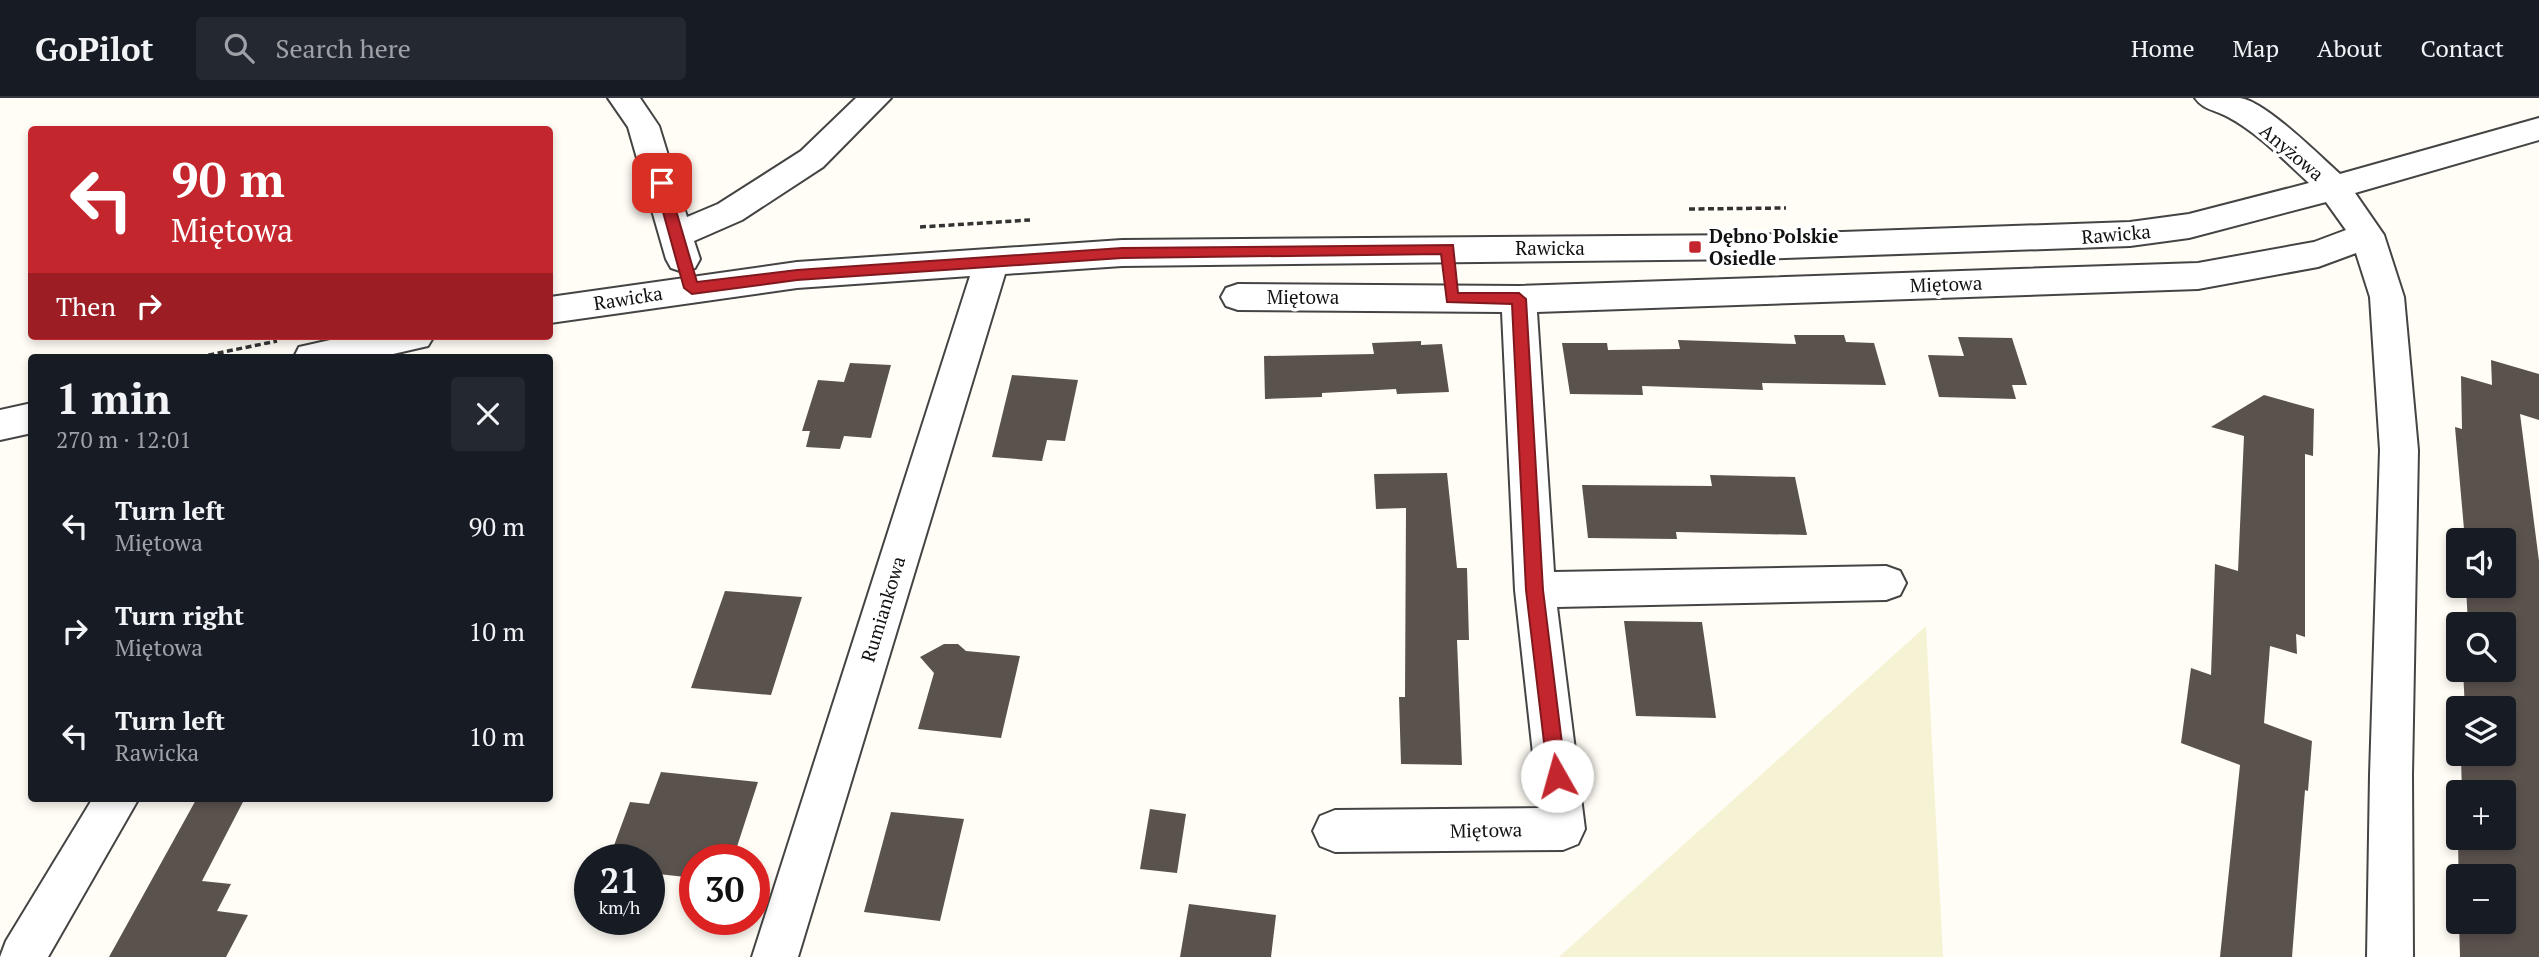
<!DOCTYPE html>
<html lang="en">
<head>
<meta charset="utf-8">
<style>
	:root { --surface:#171b24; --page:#242831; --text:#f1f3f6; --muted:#9ea1a6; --line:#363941 }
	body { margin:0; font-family:"PT Serif",serif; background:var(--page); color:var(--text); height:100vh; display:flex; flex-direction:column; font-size:26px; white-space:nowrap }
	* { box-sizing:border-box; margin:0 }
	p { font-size:23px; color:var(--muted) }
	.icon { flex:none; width:38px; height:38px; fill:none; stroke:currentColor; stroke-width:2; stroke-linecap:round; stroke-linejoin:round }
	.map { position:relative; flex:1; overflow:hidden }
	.sheet { position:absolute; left:28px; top:256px; width:525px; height:448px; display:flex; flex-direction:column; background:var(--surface); border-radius:7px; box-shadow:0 4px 10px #0003 }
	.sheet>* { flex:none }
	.top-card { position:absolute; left:28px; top:28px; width:525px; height:214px; border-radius:7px; box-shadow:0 4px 10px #0003; background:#c4262e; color:#fff; overflow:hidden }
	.tools { position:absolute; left:2446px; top:430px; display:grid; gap:14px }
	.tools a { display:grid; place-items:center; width:70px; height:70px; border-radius:7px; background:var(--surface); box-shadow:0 4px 10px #0003; font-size:35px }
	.speed { position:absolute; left:574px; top:746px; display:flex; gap:14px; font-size:35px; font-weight:700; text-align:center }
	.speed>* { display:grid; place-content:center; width:91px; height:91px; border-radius:50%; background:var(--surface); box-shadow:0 4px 10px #0003; line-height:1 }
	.speed small { font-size:18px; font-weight:400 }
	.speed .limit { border:10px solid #d22; background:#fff; color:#111 }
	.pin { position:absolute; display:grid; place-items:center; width:60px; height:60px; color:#fff; margin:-30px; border-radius:14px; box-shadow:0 4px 10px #0006 }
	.me { position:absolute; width:77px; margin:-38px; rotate:353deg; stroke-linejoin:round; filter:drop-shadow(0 0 5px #0008) }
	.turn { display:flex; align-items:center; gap:24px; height:147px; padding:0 28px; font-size:32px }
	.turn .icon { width:91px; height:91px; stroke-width:2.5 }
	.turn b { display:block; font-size:49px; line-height:60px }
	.then { display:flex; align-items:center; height:66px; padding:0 28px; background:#0003; gap:14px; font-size:26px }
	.round { display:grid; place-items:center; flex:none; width:74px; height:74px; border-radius:7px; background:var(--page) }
	.headline { display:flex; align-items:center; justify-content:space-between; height:119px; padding:0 28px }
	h1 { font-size:42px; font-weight:700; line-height:52px }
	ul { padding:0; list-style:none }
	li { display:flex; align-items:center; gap:21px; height:105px; padding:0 28px }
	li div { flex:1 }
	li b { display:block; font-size:26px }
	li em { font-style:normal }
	header { display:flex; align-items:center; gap:42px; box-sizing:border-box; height:98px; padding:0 35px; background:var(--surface); border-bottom:2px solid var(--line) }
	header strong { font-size:33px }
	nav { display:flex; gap:38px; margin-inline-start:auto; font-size:24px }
	.search { width:490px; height:63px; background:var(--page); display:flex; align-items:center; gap:18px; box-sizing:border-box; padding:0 24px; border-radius:7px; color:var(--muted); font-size:26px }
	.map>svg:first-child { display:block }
	.farmland { fill:#f6f3d4 }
	.building { fill:#5a524d }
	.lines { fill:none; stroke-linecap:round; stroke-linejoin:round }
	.minor-casing { stroke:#444; stroke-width:4 }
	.path { stroke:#333; stroke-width:3.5; stroke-dasharray:6 3.5; stroke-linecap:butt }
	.minor { fill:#fff; fill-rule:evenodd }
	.route { fill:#c4262e; stroke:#7f191e; stroke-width:2 }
	.poi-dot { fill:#c4262e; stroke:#fff; stroke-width:2.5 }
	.labels { text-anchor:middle; stroke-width:7; stroke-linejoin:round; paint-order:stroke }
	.street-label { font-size:19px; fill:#111; stroke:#fff }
	.poi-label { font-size:19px; font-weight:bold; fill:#111; stroke:#fff; text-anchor:start }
</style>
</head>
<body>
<header>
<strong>GoPilot</strong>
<div class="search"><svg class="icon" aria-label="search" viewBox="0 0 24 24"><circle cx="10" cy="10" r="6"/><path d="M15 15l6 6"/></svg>Search here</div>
<nav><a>Home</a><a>Map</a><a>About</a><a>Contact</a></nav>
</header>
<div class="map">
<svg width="2539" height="859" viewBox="0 0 2539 859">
	<rect width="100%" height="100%" fill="#fffdf5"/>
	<path class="farmland" d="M 1926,528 L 1943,859 L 1559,859 Z"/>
	<path class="building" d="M 1794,237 L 1844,237 L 1846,244 L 1874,245 L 1886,287 L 1762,285 L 1763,292 L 1642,288 L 1643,297 L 1570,296 L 1562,245 L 1607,245 L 1608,252 L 1680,251 L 1678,242 L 1796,246 Z
		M 1958,239 L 2012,240 L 2027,287 L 2012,287 L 2016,301 L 1939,299 L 1928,257 L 1964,258 Z
		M 1421,243 L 1421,247 L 1442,246 L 1449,294 L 1397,296 L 1396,291 L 1322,295 L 1322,299 L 1265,301 L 1264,258 L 1374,256 L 1372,245 Z
		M 2491,262 L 2539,276 L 2539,322 L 2520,316 L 2539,463 L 2539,859 L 2460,859 L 2459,824 L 2504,824 L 2504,779 L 2459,779 L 2459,802 L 2458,740 L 2504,740 L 2504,695 L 2462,695 L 2461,660 L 2466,662 L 2466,656 L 2504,656 L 2504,611 L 2465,611 L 2463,572 L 2504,572 L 2504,527 L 2468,527 L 2466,488 L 2504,488 L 2504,443 L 2463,443 L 2462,430 L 2464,431 L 2455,329 L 2462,331 L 2461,278 L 2492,287 Z
		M 850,265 L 891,267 L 871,340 L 844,338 L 840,351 L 806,349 L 810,333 L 802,333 L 818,282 L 844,284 Z
		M 1012,277 L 1078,282 L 1065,343 L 1047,342 L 1042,363 L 992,359 Z
		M 2264,297 L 2314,311 L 2313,358 L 2305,356 L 2305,539 L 2296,536 L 2297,556 L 2270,548 L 2264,625 L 2312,643 L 2308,693 L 2305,692 L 2292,859 L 2220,859 L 2240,667 L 2181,645 L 2191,570 L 2211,577 L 2215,466 L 2238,473 L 2244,338 L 2211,329 Z
		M 1447,375 L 1457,470 L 1467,470 L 1469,542 L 1457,542 L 1462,667 L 1401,666 L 1399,599 L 1405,599 L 1406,410 L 1376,411 L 1374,376 Z
		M 1710,377 L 1795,379 L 1807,437 L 1676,434 L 1677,441 L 1588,440 L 1582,387 L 1712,388 Z
		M 725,493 L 802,499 L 771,597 L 691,590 Z
		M 1624,523 L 1702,524 L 1716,620 L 1636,618 Z
		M 944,546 L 958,546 L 966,553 L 1020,558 L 1001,640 L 918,631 L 934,575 L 920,559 Z
		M 661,674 L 758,684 L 733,761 L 695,761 L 695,780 L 649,775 L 649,761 L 609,761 L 630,704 L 649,706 Z
		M 197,700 L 245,700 L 202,783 L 231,786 L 217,813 L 248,817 L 226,859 L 109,859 Z
		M 1150,711 L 1186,716 L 1177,775 L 1140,771 Z
		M 891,714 L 964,721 L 940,823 L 864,814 Z
		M 1189,806 L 1276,817 L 1271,859 L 1180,859 Z"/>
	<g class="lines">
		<defs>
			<path id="minor" d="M 608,0 L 640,0 L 659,28 L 687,119 L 718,106 L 801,53 L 856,0 L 891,0 L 823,69 L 742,122 L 694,143 L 700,161 L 695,170 L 683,174 L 671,170 L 666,161 L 628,29 Z
				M 2195,0 C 2210,0 2225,0 2240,0 C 2265,3 2320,58 2340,76 L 2539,20 L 2539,42 L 2355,95 L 2384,137 L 2404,199 L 2418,352 L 2412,677 L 2413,859 L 2367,859 L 2370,677 L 2380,352 L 2370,199 L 2356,155 L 2318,169 L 2198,191 L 1537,214 L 1554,474 L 1886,468 L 1900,473 L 1906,485 L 1900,497 L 1886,502 L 1557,509 L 1585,731 L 1578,746 L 1563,752 L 1335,754 L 1320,748 L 1313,733 L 1320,718 L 1335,712 L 1539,710 L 1515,492 L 1502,214 L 1238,212 L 1226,208 L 1221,199 L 1226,190 L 1238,186 L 1519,188 L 2198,165 L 2314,144 L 2346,132 L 2326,104 L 2189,140 L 2130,148 L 1753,161 L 1122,168 L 1005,176 L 798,859 L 752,859 L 970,178 L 797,190 L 550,225 L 550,199 L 797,164 L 1122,142 L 1753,137 L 2130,124 L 2189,116 L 2309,85 C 2284,62 2258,35 2228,19 C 2216,12 2203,12 2195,0 Z
				M 348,238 L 434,238 L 428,248 L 380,259 L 294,259 L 299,249 Z
				M 32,305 L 32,335 L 0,342 L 0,312 Z
				M 93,700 L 139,700 L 48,859 L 0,859 L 6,843 Z"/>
		</defs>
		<use href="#minor" class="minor-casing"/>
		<path class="path" d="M 1689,111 L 1786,110
			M 920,129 L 1030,122
			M 199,259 L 277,243"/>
		<use href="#minor" class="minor"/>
	</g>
	<path class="route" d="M 662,80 L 668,85 L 697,184 L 797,172 L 1122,150 L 1453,147 L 1458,195 L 1519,195 L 1526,201 L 1543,492 L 1566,678 L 1563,684 L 1557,686 L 1551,684 L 1548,678 L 1526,492 L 1512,206 L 1447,204 L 1441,156 L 1122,160 L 797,182 L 692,196 L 684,190 L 655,85 Z"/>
	<rect class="poi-dot" x="1688" y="142" width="14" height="14" rx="3.5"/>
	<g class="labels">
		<g class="street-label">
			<text transform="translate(2292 54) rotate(40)" y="7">Anyżowa</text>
			<text transform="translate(2116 136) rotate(-5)" y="7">Rawicka</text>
			<text x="1550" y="157">Rawicka</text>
			<text transform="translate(1946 186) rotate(-2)" y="7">Miętowa</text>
			<text x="1303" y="206">Miętowa</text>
			<text transform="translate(628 200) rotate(-9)" y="7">Rawicka</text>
			<text transform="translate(883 511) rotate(-73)" y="7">Rumiankowa</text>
			<text transform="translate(1486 732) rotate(-1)" y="7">Miętowa</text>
		</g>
		<g class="poi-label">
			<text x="1709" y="145">Dębno Polskie<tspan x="1709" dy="22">Osiedle</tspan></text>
		</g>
	</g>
</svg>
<div class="tools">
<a><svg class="icon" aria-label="sound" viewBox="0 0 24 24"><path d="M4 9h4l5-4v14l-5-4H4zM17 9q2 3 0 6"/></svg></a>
<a><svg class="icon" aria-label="search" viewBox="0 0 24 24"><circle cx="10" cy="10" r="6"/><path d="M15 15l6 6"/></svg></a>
<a><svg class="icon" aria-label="layers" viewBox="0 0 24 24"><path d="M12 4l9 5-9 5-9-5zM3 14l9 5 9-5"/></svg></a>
<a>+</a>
<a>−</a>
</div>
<div class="speed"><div>21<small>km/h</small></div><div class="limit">30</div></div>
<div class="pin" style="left:662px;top:85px;background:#d93025"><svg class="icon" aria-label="arrive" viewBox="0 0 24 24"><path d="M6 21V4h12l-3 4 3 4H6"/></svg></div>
<svg class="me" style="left:1557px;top:678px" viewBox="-20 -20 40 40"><circle r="19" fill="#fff"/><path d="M0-13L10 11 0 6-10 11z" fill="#c4262e"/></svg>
<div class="top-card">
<div class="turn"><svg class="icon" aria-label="left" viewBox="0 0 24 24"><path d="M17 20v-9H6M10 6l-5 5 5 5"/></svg><div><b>90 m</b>Miętowa</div></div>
<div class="then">Then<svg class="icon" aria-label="right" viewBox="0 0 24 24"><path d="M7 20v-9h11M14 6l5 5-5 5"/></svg></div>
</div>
<section class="sheet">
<div class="headline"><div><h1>1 min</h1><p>270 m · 12:01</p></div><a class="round"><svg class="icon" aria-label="close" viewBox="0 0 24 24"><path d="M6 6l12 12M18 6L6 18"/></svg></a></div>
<ul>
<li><svg class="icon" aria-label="left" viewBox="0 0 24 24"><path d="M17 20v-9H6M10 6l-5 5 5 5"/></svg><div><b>Turn left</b><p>Miętowa</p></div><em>90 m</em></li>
<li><svg class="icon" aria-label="right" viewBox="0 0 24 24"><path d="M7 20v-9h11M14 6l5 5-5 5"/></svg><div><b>Turn right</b><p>Miętowa</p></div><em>10 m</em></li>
<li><svg class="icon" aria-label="left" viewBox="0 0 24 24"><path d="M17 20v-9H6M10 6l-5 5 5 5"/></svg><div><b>Turn left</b><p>Rawicka</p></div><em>10 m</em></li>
</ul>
</section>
</div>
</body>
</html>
